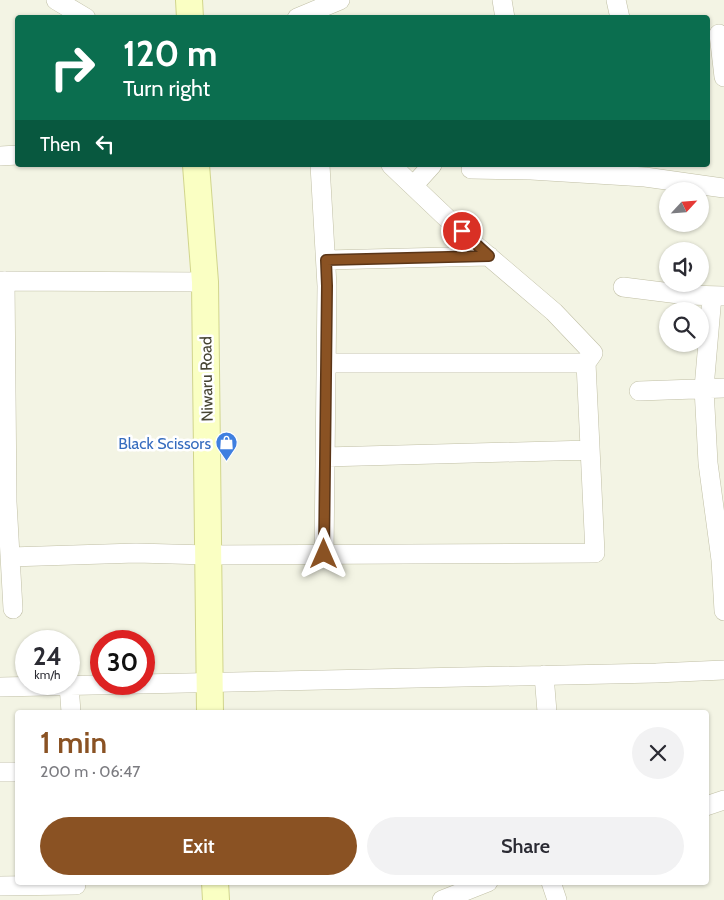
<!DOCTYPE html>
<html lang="en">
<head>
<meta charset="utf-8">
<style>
	:root { --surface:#fff; --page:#f2f2f3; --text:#2b2b33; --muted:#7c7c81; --accent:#8a5223 }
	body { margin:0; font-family:Cabin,sans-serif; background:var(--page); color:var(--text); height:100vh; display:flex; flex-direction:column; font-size:19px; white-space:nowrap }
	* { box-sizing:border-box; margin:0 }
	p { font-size:16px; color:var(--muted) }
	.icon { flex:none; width:28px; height:28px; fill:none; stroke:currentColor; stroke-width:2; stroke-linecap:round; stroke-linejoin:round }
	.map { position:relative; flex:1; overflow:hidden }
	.panel { position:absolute; left:15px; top:710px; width:694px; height:175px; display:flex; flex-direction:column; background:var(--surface); border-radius:5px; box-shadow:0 1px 4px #0004 }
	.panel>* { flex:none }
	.hud { position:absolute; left:15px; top:15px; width:695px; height:152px; border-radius:5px; box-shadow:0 1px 4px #0004; background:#0b6e4f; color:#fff; overflow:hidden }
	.needle { width:32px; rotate:64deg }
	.buttons { position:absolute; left:659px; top:182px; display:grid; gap:10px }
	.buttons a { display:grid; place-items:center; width:50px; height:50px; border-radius:50%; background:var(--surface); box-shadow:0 1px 4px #0004; font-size:25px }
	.speed { position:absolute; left:15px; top:630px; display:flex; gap:10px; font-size:25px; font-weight:700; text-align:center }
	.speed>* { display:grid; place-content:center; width:65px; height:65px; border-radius:50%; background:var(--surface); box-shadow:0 1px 4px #0004; line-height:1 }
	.speed small { font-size:12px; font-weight:400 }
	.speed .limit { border:8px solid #d22; background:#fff; color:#111 }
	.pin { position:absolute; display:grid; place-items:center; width:42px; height:42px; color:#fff; margin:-21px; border:2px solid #fff; border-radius:50%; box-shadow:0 1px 5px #0007 }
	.me { position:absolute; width:55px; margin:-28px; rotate:0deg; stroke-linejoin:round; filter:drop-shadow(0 0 4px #0008) }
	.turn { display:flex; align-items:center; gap:18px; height:105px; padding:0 25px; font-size:22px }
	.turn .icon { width:65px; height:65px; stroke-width:2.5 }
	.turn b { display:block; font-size:35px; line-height:42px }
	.then { display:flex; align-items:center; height:48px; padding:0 25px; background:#0003; gap:10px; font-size:19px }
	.round { display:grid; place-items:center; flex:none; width:52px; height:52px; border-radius:26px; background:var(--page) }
	.head { display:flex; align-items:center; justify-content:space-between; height:85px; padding:0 25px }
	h1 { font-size:30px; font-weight:600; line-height:38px; color:var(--accent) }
	.button { display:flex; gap:10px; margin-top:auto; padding:10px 25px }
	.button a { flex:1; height:58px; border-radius:30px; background:var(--accent); color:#fff; font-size:20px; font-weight:600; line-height:58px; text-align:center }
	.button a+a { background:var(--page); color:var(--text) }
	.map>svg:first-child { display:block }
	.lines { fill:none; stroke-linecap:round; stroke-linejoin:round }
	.street-casing { stroke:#c0bfa5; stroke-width:20 }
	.secondary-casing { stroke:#d1d58c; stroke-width:28 }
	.street { stroke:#fff; stroke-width:19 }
	.secondary { stroke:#faffc3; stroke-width:26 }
	.route-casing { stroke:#5a3517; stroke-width:12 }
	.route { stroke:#8a5223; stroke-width:9 }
	.labels { text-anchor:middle; stroke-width:5; stroke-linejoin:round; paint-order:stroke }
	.street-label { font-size:16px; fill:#474533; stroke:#fff }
	.shop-label { font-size:16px; fill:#366cbe; stroke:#fff; text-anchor:end }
</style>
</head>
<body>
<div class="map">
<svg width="724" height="900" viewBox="0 0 724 900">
	<rect width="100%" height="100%" fill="#f3f4e4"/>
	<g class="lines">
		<defs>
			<path id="street" d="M 56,0 L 86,18
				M 502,0 L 505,18
				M 616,0 L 620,18
				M 297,18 L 340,0
				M 719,34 L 724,77
				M 0,156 L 18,155
				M 320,165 L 327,286 L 324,554
				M 471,169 L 531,170 L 645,177 L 724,188
				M 413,186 L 432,165
				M 326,260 L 489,256
				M 0,281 L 205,282
				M 5,281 L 7,502 L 13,609
				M 623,287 L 687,295 L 723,296
				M 712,296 L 704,388 L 708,463 L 721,560
				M 326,363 L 586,363
				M 639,391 L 724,388
				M 325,457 L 590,450
				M 10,557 L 136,553 L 208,555 L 595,553 L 586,363 L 593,353 L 554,312 L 473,243 L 391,165
				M 724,560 L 721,560 L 724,611
				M 544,675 L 547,712
				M 69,685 L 71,712
				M 0,687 L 656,673 L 724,670
				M 0,772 L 18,772
				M 706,806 L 724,800
				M 551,882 L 557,900
				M 0,886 L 76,885
				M 442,900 L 488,882"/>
			<path id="secondary" d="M 189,0 L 190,18
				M 196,165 L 205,282 L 210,712
				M 215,882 L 216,900"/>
		</defs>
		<use href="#street" class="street-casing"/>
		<use href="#secondary" class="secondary-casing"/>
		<use href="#street" class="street"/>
		<use href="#secondary" class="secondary"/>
	</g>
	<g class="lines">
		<defs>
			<path id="route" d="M 324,554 L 327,286 L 326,260 L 489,256 L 462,231"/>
		</defs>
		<use href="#route" class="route-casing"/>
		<use href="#route" class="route"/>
	</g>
	<defs>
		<symbol id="shop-pin" viewBox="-11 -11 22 30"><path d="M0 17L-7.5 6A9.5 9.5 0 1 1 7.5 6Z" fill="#3f7fe0" stroke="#fff"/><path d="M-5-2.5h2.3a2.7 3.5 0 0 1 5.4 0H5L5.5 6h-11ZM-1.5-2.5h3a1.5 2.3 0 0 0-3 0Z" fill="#fff"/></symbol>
	</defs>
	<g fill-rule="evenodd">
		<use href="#shop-pin" x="214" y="430" width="25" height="34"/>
	</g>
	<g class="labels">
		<g class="street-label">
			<text transform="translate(206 379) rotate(-91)" y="6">Niwaru Road</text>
		</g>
		<g class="shop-label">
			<text x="211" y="449">Black Scissors</text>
		</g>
	</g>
</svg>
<div class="buttons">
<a><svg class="needle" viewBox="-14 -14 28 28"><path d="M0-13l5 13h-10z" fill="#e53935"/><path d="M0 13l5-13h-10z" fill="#7c7c81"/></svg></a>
<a><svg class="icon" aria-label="sound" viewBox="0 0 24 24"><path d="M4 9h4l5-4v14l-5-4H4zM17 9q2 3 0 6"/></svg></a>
<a><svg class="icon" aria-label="search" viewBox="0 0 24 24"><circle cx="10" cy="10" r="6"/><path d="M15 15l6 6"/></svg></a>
</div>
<div class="speed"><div>24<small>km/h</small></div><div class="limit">30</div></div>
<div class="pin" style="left:462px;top:231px;background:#d93025"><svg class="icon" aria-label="arrive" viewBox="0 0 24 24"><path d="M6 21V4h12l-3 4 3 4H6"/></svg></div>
<svg class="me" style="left:324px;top:554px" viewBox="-20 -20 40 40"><path d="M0-17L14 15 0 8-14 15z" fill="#8a5223" stroke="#fff" stroke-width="4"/></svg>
<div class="hud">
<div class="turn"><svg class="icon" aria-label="right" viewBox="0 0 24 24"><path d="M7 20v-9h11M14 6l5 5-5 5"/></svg><div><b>120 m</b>Turn right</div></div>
<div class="then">Then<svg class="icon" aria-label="left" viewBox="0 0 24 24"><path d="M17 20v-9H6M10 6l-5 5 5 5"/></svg></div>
</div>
<section class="panel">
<div class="head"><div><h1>1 min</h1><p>200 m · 06:47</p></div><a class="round"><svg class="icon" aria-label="close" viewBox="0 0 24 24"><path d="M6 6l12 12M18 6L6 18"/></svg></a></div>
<div class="button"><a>Exit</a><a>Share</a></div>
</section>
</div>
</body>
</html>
